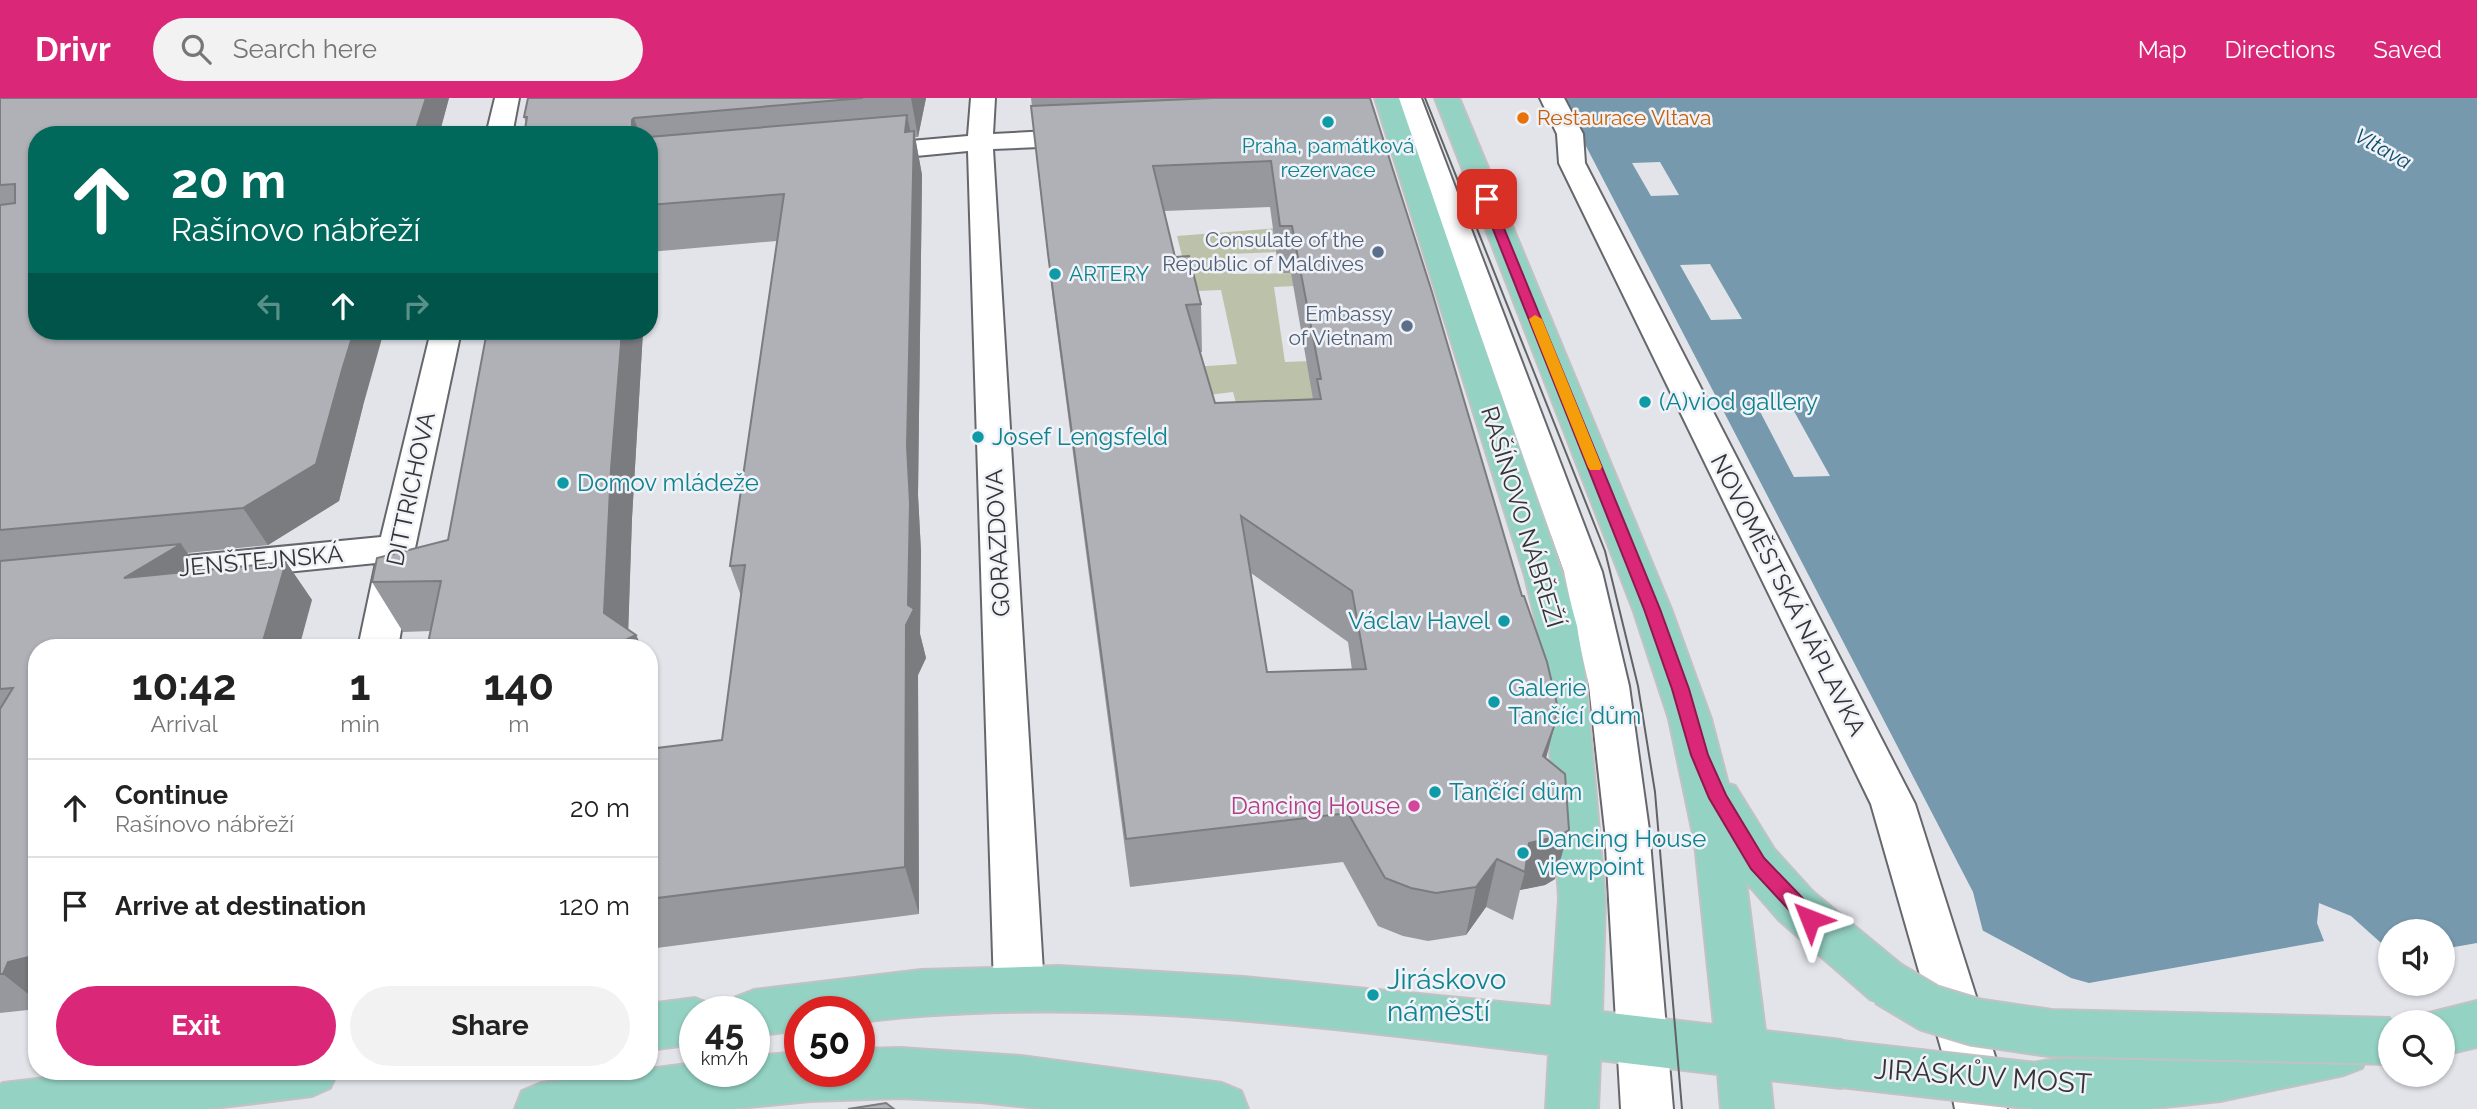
<!DOCTYPE html>
<html lang="en">
<head>
<meta charset="utf-8">
<style>
	:root { --surface:#fff; --page:#f2f2f2; --text:#222; --muted:#767676; --line:#e0e0e0; --accent:#db2777 }
	body { margin:0; font-family:Raleway,sans-serif; background:var(--page); color:var(--text); height:100vh; display:flex; flex-direction:column; font-size:26px; white-space:nowrap }
	* { box-sizing:border-box; margin:0 }
	p { font-size:23px; color:var(--muted) }
	.icon { flex:none; width:38px; height:38px; fill:none; stroke:currentColor; stroke-width:2; stroke-linecap:round; stroke-linejoin:round }
	.map { position:relative; flex:1; overflow:hidden }
	.panel { position:absolute; left:28px; top:541px; width:630px; height:441px; display:flex; flex-direction:column; background:var(--surface); border-radius:28px; box-shadow:0 2px 5px #0004 }
	.panel>* { flex:none }
	.banner { position:absolute; left:28px; top:28px; width:630px; height:214px; border-radius:28px; box-shadow:0 2px 5px #0004; background:#00695c; color:#fff; overflow:hidden }
	.fabs { position:absolute; left:2378px; top:821px; display:grid; gap:14px }
	.fabs a { display:grid; place-items:center; width:77px; height:77px; border-radius:50%; background:var(--surface); box-shadow:0 2px 5px #0004; font-size:35px }
	.speed { position:absolute; left:679px; top:898px; display:flex; gap:14px; font-size:35px; font-weight:700; text-align:center }
	.speed>* { display:grid; place-content:center; width:91px; height:91px; border-radius:50%; background:var(--surface); box-shadow:0 2px 5px #0004; line-height:1 }
	.speed small { font-size:18px; font-weight:400 }
	.speed .limit { border:10px solid #d22; background:#fff; color:#111 }
	.pin { position:absolute; display:grid; place-items:center; width:60px; height:60px; color:#fff; margin:-30px; border-radius:14px; box-shadow:0 4px 10px #0006 }
	.me { position:absolute; width:77px; margin:-38px; rotate:315deg; stroke-linejoin:round; filter:drop-shadow(0 0 5px #0008) }
	.turn { display:flex; align-items:center; gap:24px; height:147px; padding:0 28px; font-size:32px }
	.turn .icon { width:91px; height:91px; stroke-width:2.5 }
	.turn b { display:block; font-size:49px; line-height:60px }
	.lanes { display:flex; align-items:center; height:66px; padding:0 28px; background:#0003; justify-content:center; gap:35px; direction:ltr }
	.lanes .off { opacity:.35 }
	.eta { display:flex; justify-content:space-evenly; align-items:center; height:119px; text-align:center }
	.eta b { font-size:42px; font-weight:700; line-height:49px }
	.primary-button { display:flex; gap:14px; margin-top:auto; padding:14px 28px }
	.primary-button a { flex:1; height:80px; border-radius:42px; background:var(--accent); color:#fff; font-size:28px; font-weight:700; line-height:80px; text-align:center }
	.primary-button a+a { background:var(--page); color:var(--text) }
	ul { padding:0; list-style:none }
	li { display:flex; align-items:center; gap:21px; height:98px; padding:0 28px; border-top:2px solid var(--line) }
	li div { flex:1 }
	li b { display:block; font-size:26px }
	li em { font-style:normal }
	header { display:flex; align-items:center; gap:42px; box-sizing:border-box; height:98px; padding:0 35px; background:var(--accent); color:#fff }
	header strong { font-size:33px }
	nav { display:flex; gap:38px; margin-inline-start:auto; font-size:24px }
	.search { width:490px; height:63px; background:var(--page); display:flex; align-items:center; gap:18px; box-sizing:border-box; padding:0 24px; border-radius:38px; color:var(--muted); font-size:26px }
	.map>svg:first-child { display:block }
	.green { fill:#bcc2a9 }
	.water { fill:#7699ae; fill-rule:evenodd }
	.pier { fill:#e3e4ea; fill-rule:evenodd }
	.lines { fill:none; stroke-linecap:round; stroke-linejoin:round }
	.minor-casing { stroke:#66676c; stroke-width:4 }
	.major-casing { stroke:#c2c2c3; stroke-width:4 }
	.minor { fill:#fff; fill-rule:evenodd }
	.major { fill:#94d2c4; fill-rule:evenodd }
	.tram { stroke:#616265; stroke-width:2 }
	.major-bridge-casing { stroke:#c2c2c3; stroke-width:50; stroke-linecap:butt }
	.major-bridge { stroke:#94d2c4; stroke-width:46 }
	.wall { fill:#97989d; fill-rule:evenodd }
	.shaded-wall { fill:#7b7c7f }
	.building { fill:#b0b1b6; stroke:#7b7c7f; stroke-width:2; fill-rule:evenodd }
	.route { fill:#db2777; stroke:#8e194d; stroke-width:2 }
	.slow { fill:#f59e0b }
	.food-dot { fill:#e8710a; stroke:#f0f2f7; stroke-width:2.5 }
	.culture-dot { fill:#0f9aa8; stroke:#f0f2f7; stroke-width:2.5 }
	.service-dot { fill:#5c6f8a; stroke:#f0f2f7; stroke-width:2.5 }
	.hotel-dot { fill:#d1479c; stroke:#f0f2f7; stroke-width:2.5 }
	.labels { text-anchor:middle; stroke-width:5; stroke-linejoin:round; paint-order:stroke }
	.far-food-label { font-size:21px; fill:#c56008; stroke:#f0f2f7; text-anchor:start }
	.far-culture-label { font-size:21px; fill:#0d838f; stroke:#f0f2f7 }
	.far-water-label { font-size:21px; font-style:italic; fill:#0c4f6d; stroke:#f0f2f7 }
	.far-service-label { font-size:21px; fill:#4e5e75; stroke:#f0f2f7; text-anchor:end }
	.culture-label { font-size:24px; fill:#0d838f; stroke:#f0f2f7; text-anchor:start }
	.street-label { font-size:24px; fill:#353537; stroke:#f0f2f7 }
	.hotel-label { font-size:24px; fill:#b23c85; stroke:#f0f2f7; text-anchor:end }
	.near-culture-label { font-size:28px; fill:#0d838f; stroke:#f0f2f7; text-anchor:start }
	.near-street-label { font-size:28px; fill:#353537; stroke:#f0f2f7 }
</style>
</head>
<body>
<header>
<strong>Drivr</strong>
<div class="search"><svg class="icon" aria-label="search" viewBox="0 0 24 24"><circle cx="10" cy="10" r="6"/><path d="M15 15l6 6"/></svg>Search here</div>
<nav><a>Map</a><a>Directions</a><a>Saved</a></nav>
</header>
<div class="map">
<svg width="2477" height="1011" viewBox="0 0 2477 1011">
	<rect width="100%" height="100%" fill="#e3e4ea"/>
	<path class="green" d="M 1290,129 L 1291,138 L 1274,139 L 1276,154 L 1231,156 L 1233,176 L 1293,175 L 1296,188 L 1274,189 L 1285,264 L 1311,263 L 1325,313 L 1240,320 L 1233,294 L 1200,298 L 1192,269 L 1237,266 L 1221,192 L 1174,194 L 1183,162 L 1177,138 Z"/>
	<path class="water" d="M 1561,0 L 2477,0 L 2477,1011 L 2028,1011 L 1973,794 ZM 2390,833 L 2443,833 L 2443,886 L 2390,886 ZM 2390,924 L 2443,924 L 2443,976 L 2390,976 Z"/>
	<path class="pier" d="M 1660,64 L 1679,97 L 1651,98 L 1632,65 Z
		M 1710,166 L 1742,221 L 1711,222 L 1680,167 Z
		M 1790,305 L 1790,306 L 1830,378 L 1794,379 L 1756,306 Z
		M 2319,805 L 2351,818 L 2390,853 L 2390,886 L 2443,886 L 2443,851 L 2477,845 L 2477,1011 L 2025,1011 L 1978,830 L 2071,880 L 2089,885 L 2324,843 L 2317,825 ZM 2390,924 L 2443,924 L 2443,976 L 2390,976 Z"/>
	<g class="lines">
		<defs>
			<path id="minor" d="M 495,0 L 519,0 L 512,37 L 486,37 Z
				M 971,0 L 995,0 L 993,36 L 1087,31 L 1096,34 L 1100,39 L 1096,44 L 1087,47 L 993,51 L 1044,890 L 1036,906 L 1019,912 L 1002,906 L 994,890 L 968,53 L 864,63 L 855,60 L 851,55 L 855,50 L 864,47 L 968,38 Z
				M 1397,0 L 1421,0 L 1602,474 L 1629,588 L 1649,732 L 1673,1011 L 1621,1011 L 1605,732 L 1589,588 L 1564,474 Z
				M 1540,0 L 1564,0 L 1583,36 L 1585,65 L 1915,706 L 1999,971 L 2007,1011 L 1955,1011 L 1947,971 L 1871,706 L 1559,65 L 1557,36 Z
				M 431,233 L 461,233 L 415,450 L 398,550 L 358,550 L 376,465 L 145,488 L 132,484 L 126,475 L 132,466 L 145,462 L 381,439 Z"/>
			<path id="major" d="M 1375,0 L 1399,0 L 1563,478 L 1577,528 L 1586,584 L 1605,801 L 1602,914 L 1714,927 L 1695,745 L 1669,621 L 1633,511 L 1435,0 L 1459,0 L 1671,511 L 1711,621 L 1728,686 L 1735,688 L 1774,751 L 1813,794 L 1904,869 L 1912,885 L 1904,901 L 1887,907 L 1870,901 L 1779,822 L 1746,784 L 1765,933 L 1841,942 L 1859,949 L 1867,966 L 1859,983 L 1841,990 L 1770,982 L 1773,1011 L 1721,1011 L 1718,976 L 1600,962 L 1598,1011 L 1546,1011 L 1549,956 C 1321,929 1088,896 859,924 L 859,914 L 800,914 L 800,932 L 754,938 L 754,914 L 730,914 L 736,899 L 754,892 L 921,872 L 1059,868 L 1243,879 L 1552,909 L 1559,801 L 1546,584 L 1537,528 L 1525,478 Z
				M 695,900 L 713,907 L 716,914 L 695,914 L 695,946 L 649,952 L 649,906 Z
				M 2477,903 L 2477,949 L 2443,957 L 2443,924 L 2422,924 L 2425,916 Z
				M 2344,929 L 2362,936 L 2370,953 L 2362,970 L 2344,977 L 2220,1003 L 2146,1011 L 2030,1011 L 2017,1006 L 2009,988 L 2017,970 C 2057,954 2106,964 2149,961 C 2215,955 2279,942 2344,929 Z
				M 900,950 L 1021,958 L 1222,985 L 1241,993 L 1248,1011 L 1047,1011 L 981,1004 L 900,1000 L 810,1003 L 729,1011 L 515,1011 L 522,993 L 541,985 L 695,965 L 695,973 L 754,973 L 754,958 L 800,954 L 800,973 L 859,973 L 859,951 Z
				M 106,973 L 338,973 L 330,990 L 312,998 L 206,1011 L 0,1011 L 0,987 L 3,985 Z"/>
		</defs>
		<use href="#minor" class="minor-casing"/>
		<use href="#major" class="major-casing"/>
		<use href="#minor" class="minor"/>
		<use href="#major" class="major"/>
		<path class="tram" d="M 1425,0 L 1605,453 L 1638,588 L 1655,694 L 1682,1011"/>
		<defs>
			<path id="major-bridge" d="M 1887,885 L 1929,910 L 1975,924 L 2050,935 L 2390,943
				M 1841,966 L 2035,988"/>
		</defs>
		<use href="#major-bridge" class="major-bridge-casing"/>
		<use href="#major-bridge" class="major-bridge"/>
	</g>
	<path class="wall" d="M 0,0 L 449,0 L 439,37 L 37,37 L 363,308 L 339,403 L 268,447 L 187,455 L 200,472 L 286,464 L 312,502 L 37,550 L 37,911 L 0,915 Z
		M 528,0 L 926,0 L 918,39 L 915,39 L 922,77 L 918,397 L 921,454 L 920,536 L 926,560 L 918,577 L 919,816 L 649,851 L 649,651 L 722,642 L 741,498 L 730,468 L 777,143 L 649,154 L 649,37 L 524,37 L 526,25 L 524,19 Z
		M 1031,0 L 1370,0 L 1546,660 L 1555,781 L 1545,787 L 1520,792 L 1513,822 L 1486,809 L 1466,837 L 1428,843 L 1403,838 L 1378,828 L 1343,764 L 1130,789 L 1053,203 ZM 1270,109 L 1279,175 L 1291,175 L 1313,301 L 1215,305 L 1200,254 L 1202,254 L 1201,206 L 1175,159 L 1164,113 ZM 1251,475 L 1348,544 L 1352,572 L 1267,574 Z
		M 487,233 L 643,233 L 632,420 L 628,532 L 636,537 L 642,550 L 427,550 L 431,533 L 403,534 L 372,484 L 448,442 Z"/>
	<path class="shaded-wall" d="M 426,0 L 449,0 L 439,37 L 414,37 Z
		M 911,0 L 926,0 L 918,39 Z
		M 907,17 L 914,51 L 914,33 L 922,77 L 918,397 L 921,454 L 920,536 L 926,560 L 918,577 L 919,816 L 905,769 L 906,527 L 908,507 L 905,34 Z
		M 634,20 L 640,37 L 632,37 L 632,22 Z
		M 354,233 L 384,233 L 363,308 L 339,403 L 268,447 L 243,410 L 342,272 Z
		M 622,233 L 643,233 L 632,420 L 628,540 L 636,537 L 642,550 L 609,550 L 604,515 L 611,371 Z
		M 181,446 L 208,484 L 124,480 Z
		M 286,464 L 312,502 L 299,550 L 261,550 Z
		M 649,566 L 658,586 L 649,590 Z
		M 1555,626 L 1542,676 L 1543,658 Z
		M 1569,732 L 1555,781 L 1545,787 L 1520,792 L 1525,774 L 1529,745 Z
		M 1497,761 L 1486,809 L 1466,837 L 1476,789 Z
		M 37,857 L 37,903 L 3,876 L 8,864 Z"/>
	<path class="building" d="M 0,0 L 426,0 L 414,37 L 37,37 L 37,233 L 354,233 L 342,272 L 316,366 L 243,410 L 0,432 L 0,107 L 15,105 L 15,86 L 0,87 Z
		M 528,0 L 863,0 L 634,20 L 632,22 L 632,37 L 524,37 L 527,19 L 524,19 Z
		M 1214,0 L 1370,0 L 1432,194 L 1522,498 L 1524,498 L 1547,564 L 1557,606 L 1555,626 L 1543,658 L 1565,676 L 1569,732 L 1559,738 L 1529,745 L 1525,774 L 1497,761 L 1476,789 L 1436,795 L 1411,790 L 1385,780 L 1348,715 L 1126,741 L 1048,156 L 1031,8 ZM 1271,63 L 1280,128 L 1292,128 L 1321,281 L 1317,281 L 1321,301 L 1215,305 L 1186,207 L 1201,206 L 1189,158 L 1175,159 L 1153,68 ZM 1241,418 L 1352,493 L 1366,571 L 1267,574 Z
		M 907,17 L 905,34 L 914,33 L 907,348 L 910,405 L 908,507 L 914,511 L 906,527 L 905,769 L 649,801 L 649,651 L 722,642 L 745,467 L 730,468 L 784,96 L 649,107 L 649,39 Z
		M 487,233 L 622,233 L 611,371 L 604,515 L 636,537 L 609,550 L 427,550 L 441,483 L 372,484 L 377,460 L 448,442 Z
		M 181,446 L 124,480 L 286,464 L 261,550 L 37,550 L 37,857 L 8,864 L 3,876 L 0,876 L 0,611 L 13,590 L 0,591 L 0,463 Z
		M 886,1005 L 894,1011 L 848,1011 Z"/>
	<path class="route" d="M 1487,97 L 1492,101 L 1660,511 L 1689,591 L 1708,657 L 1726,697 L 1764,760 L 1817,815 L 1820,821 L 1817,827 L 1810,829 L 1803,827 L 1751,771 L 1709,700 L 1691,657 L 1672,591 L 1644,511 L 1481,101 Z"/>
	<path class="slow" d="M 1535,217 L 1542,221 L 1602,369 L 1600,372 L 1590,372 L 1588,369 L 1529,221 Z"/>
	<circle class="food-dot" cx="1523" cy="20" r="7"/>
	<g class="culture-dot">
		<circle cx="1328" cy="24" r="7"/>
		<circle cx="1055" cy="176" r="7"/>
		<circle cx="1645" cy="304" r="7"/>
		<circle cx="978" cy="339" r="7"/>
		<circle cx="563" cy="385" r="7"/>
		<circle cx="1504" cy="523" r="7"/>
		<circle cx="1494" cy="604" r="7"/>
		<circle cx="1435" cy="694" r="7"/>
		<circle cx="1523" cy="755" r="7"/>
		<circle cx="1373" cy="897" r="7"/>
	</g>
	<g class="service-dot">
		<circle cx="1378" cy="154" r="7"/>
		<circle cx="1407" cy="228" r="7"/>
	</g>
	<circle class="hotel-dot" cx="1414" cy="708" r="7"/>
	<g class="labels">
		<g class="far-food-label">
			<text x="1537" y="27">Restaurace Vltava</text>
		</g>
		<g class="far-culture-label">
			<text x="1328" y="55">Praha, památková<tspan x="1328" dy="24">rezervace</tspan></text>
			<text x="1069" y="183" text-anchor="start">ARTERY</text>
		</g>
		<g class="far-water-label">
			<text transform="translate(2383 51) rotate(29)" y="7">Vltava</text>
		</g>
		<g class="far-service-label">
			<text x="1364" y="149">Consulate of the<tspan x="1364" dy="24">Republic of Maldives</tspan></text>
			<text x="1393" y="223">Embassy<tspan x="1393" dy="24">of Vietnam</tspan></text>
		</g>
		<g class="culture-label">
			<text x="1659" y="312">(A)viod gallery</text>
			<text x="992" y="347">Josef Lengsfeld</text>
			<text x="577" y="393">Domov mládeže</text>
			<text x="1490" y="531" text-anchor="end">Václav Havel</text>
			<text x="1508" y="598">Galerie<tspan x="1508" dy="28">Tančící dům</tspan></text>
			<text x="1449" y="702">Tančící dům</text>
			<text x="1537" y="749">Dancing House<tspan x="1537" dy="28">viewpoint</tspan></text>
		</g>
		<g class="street-label">
			<text transform="translate(411 391) rotate(-78)" y="8">DITTRICHOVA</text>
			<text transform="translate(1522 419) rotate(73)" y="8">RAŠÍNOVO NÁBŘEŽÍ</text>
			<text transform="translate(998 445) rotate(-93)" y="8">GORAZDOVA</text>
			<text transform="translate(261 463) rotate(-5)" y="8">JENŠTEJNSKÁ</text>
			<text transform="translate(1788 497) rotate(63)" y="8">NOVOMĚSTSKÁ NÁPLAVKA</text>
		</g>
		<g class="hotel-label">
			<text x="1400" y="716">Dancing House</text>
		</g>
		<g class="near-culture-label">
			<text x="1387" y="891">Jiráskovo<tspan x="1387" dy="32">náměstí</tspan></text>
		</g>
		<g class="near-street-label">
			<text transform="translate(1983 978) rotate(4)" y="10">JIRÁSKŮV MOST</text>
		</g>
	</g>
</svg>
<div class="fabs">
<a><svg class="icon" aria-label="sound" viewBox="0 0 24 24"><path d="M4 9h4l5-4v14l-5-4H4zM17 9q2 3 0 6"/></svg></a>
<a><svg class="icon" aria-label="search" viewBox="0 0 24 24"><circle cx="10" cy="10" r="6"/><path d="M15 15l6 6"/></svg></a>
</div>
<div class="speed"><div>45<small>km/h</small></div><div class="limit">50</div></div>
<div class="pin" style="left:1487px;top:101px;background:#d93025"><svg class="icon" aria-label="arrive" viewBox="0 0 24 24"><path d="M6 21V4h12l-3 4 3 4H6"/></svg></div>
<svg class="me" style="left:1810px;top:821px" viewBox="-20 -20 40 40"><path d="M0-17L14 15 0 8-14 15z" fill="#db2777" stroke="#fff" stroke-width="4"/></svg>
<div class="banner">
<div class="turn"><svg class="icon" aria-label="ahead" viewBox="0 0 24 24"><path d="M12 20V5M6 11l6-6 6 6"/></svg><div><b>20 m</b>Rašínovo nábřeží</div></div>
<div class="lanes"><svg class="icon off" aria-label="left" viewBox="0 0 24 24"><path d="M17 20v-9H6M10 6l-5 5 5 5"/></svg><svg class="icon" aria-label="ahead" viewBox="0 0 24 24"><path d="M12 20V5M6 11l6-6 6 6"/></svg><svg class="icon off" aria-label="right" viewBox="0 0 24 24"><path d="M7 20v-9h11M14 6l5 5-5 5"/></svg></div>
</div>
<section class="panel">
<div class="eta">
<div><b>10:42</b><p>Arrival</p></div>
<div><b>1</b><p>min</p></div>
<div><b>140</b><p>m</p></div>
</div>
<ul>
<li><svg class="icon" aria-label="ahead" viewBox="0 0 24 24"><path d="M12 20V5M6 11l6-6 6 6"/></svg><div><b>Continue</b><p>Rašínovo nábřeží</p></div><em>20 m</em></li>
<li><svg class="icon" aria-label="arrive" viewBox="0 0 24 24"><path d="M6 21V4h12l-3 4 3 4H6"/></svg><div><b>Arrive at destination</b></div><em>120 m</em></li>
</ul>
<div class="primary-button"><a>Exit</a><a>Share</a></div>
</section>
</div>
</body>
</html>
